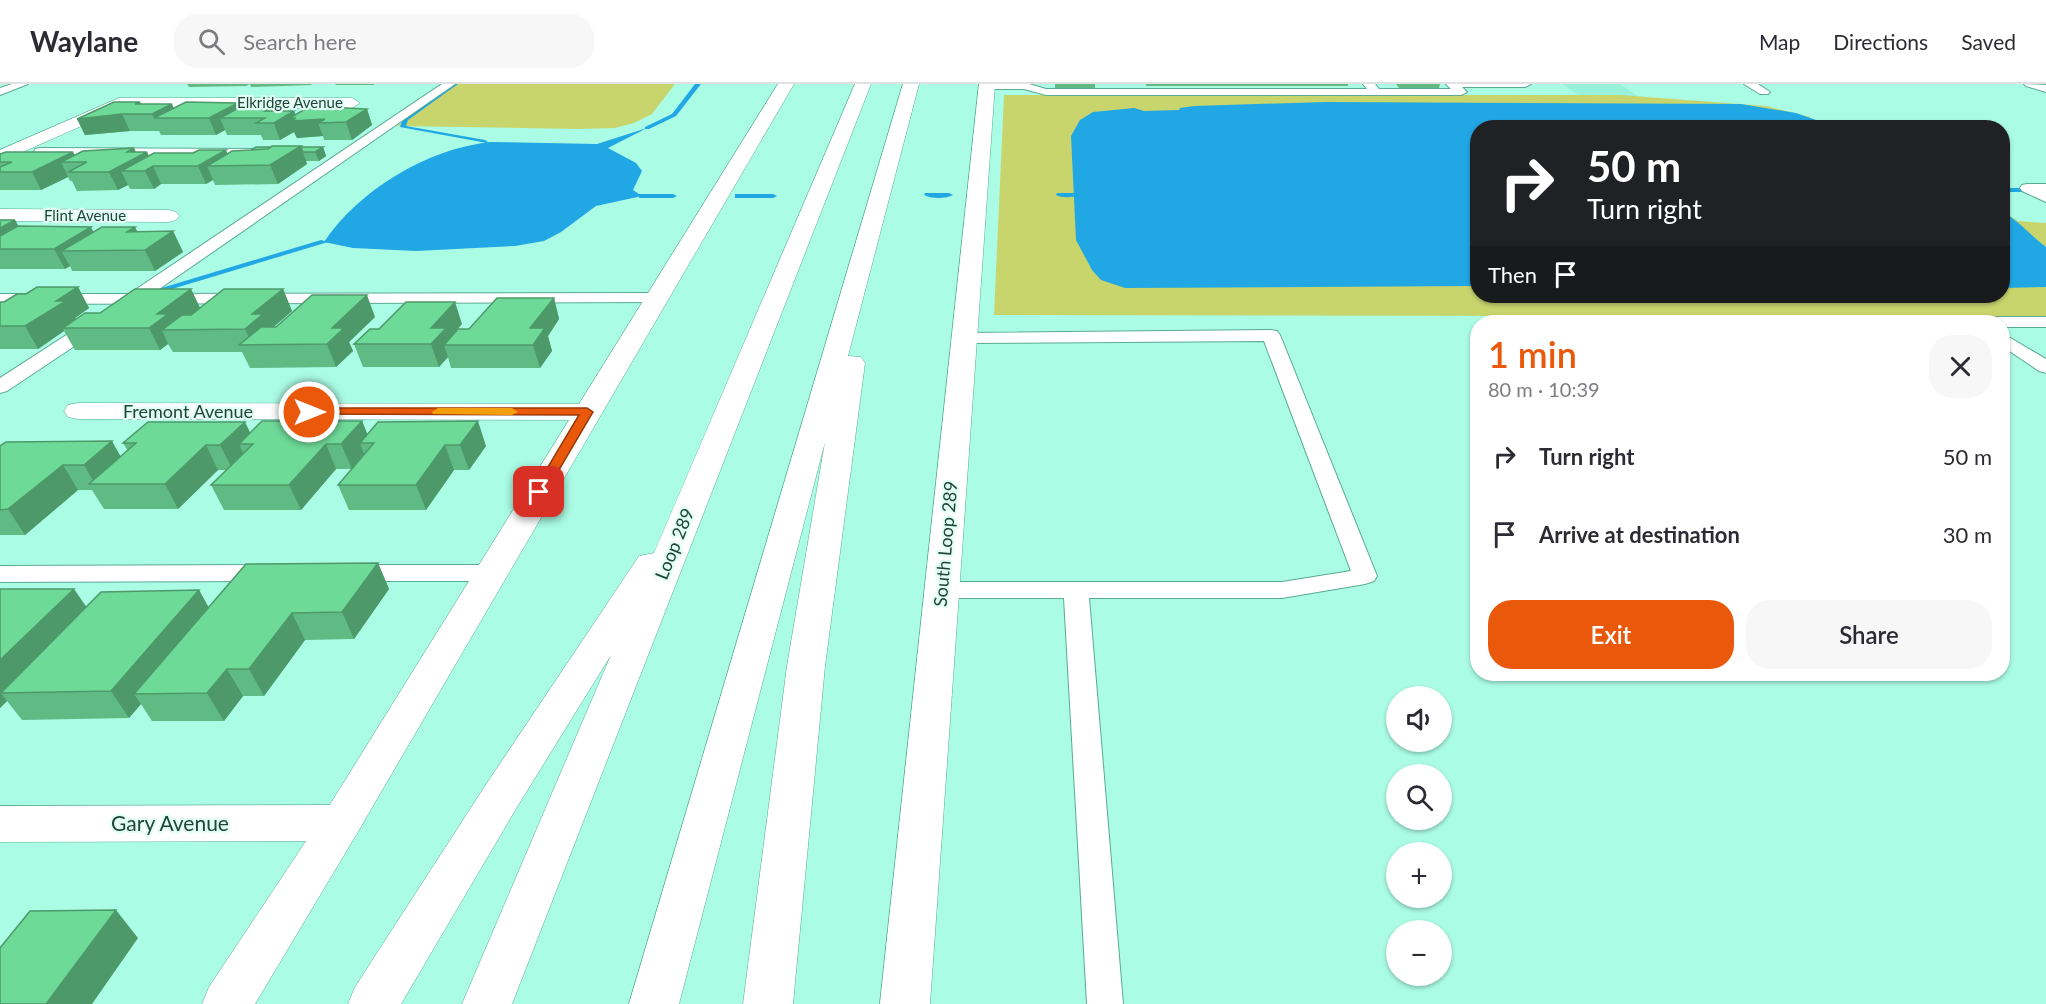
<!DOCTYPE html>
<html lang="en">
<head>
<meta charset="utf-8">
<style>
	:root { --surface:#fff; --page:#f7f7f7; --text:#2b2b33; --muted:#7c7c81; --line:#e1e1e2; --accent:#ea580c }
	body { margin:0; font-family:Lato,sans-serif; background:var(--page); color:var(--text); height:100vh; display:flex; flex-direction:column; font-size:22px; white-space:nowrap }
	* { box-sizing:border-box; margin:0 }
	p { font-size:20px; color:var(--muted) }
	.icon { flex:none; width:33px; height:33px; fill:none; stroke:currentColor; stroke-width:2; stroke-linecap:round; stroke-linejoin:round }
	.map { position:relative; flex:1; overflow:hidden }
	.panel { position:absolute; left:1470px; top:231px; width:540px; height:366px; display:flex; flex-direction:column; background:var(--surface); border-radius:24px; box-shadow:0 2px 4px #0004 }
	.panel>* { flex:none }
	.guide { position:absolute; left:1470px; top:36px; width:540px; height:183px; border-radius:24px; box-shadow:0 2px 4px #0004; background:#202124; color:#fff; overflow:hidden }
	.tools { position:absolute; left:1386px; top:602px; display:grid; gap:12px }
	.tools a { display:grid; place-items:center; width:66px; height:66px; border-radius:50%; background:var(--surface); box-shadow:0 2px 4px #0004; font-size:30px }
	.pin { position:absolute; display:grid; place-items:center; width:51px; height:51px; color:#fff; margin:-26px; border-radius:12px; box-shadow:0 3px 9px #0006 }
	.me { position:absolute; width:66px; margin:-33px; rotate:90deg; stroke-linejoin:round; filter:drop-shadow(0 0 4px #0008) }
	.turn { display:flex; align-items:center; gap:21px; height:126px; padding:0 18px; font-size:27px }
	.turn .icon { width:78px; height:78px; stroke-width:2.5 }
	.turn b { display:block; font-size:42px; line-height:51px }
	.then { display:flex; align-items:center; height:57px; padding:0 18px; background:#0003; gap:12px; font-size:22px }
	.round { display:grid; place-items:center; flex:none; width:63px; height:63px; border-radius:24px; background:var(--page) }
	.head { display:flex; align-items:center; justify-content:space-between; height:102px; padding:0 18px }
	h1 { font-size:36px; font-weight:600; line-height:45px; color:var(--accent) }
	.button { display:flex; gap:12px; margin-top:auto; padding:12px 18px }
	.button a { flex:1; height:69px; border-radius:24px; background:var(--accent); color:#fff; font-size:24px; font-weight:600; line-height:69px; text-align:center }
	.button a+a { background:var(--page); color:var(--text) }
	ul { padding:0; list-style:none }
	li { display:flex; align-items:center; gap:18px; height:78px; padding:0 18px }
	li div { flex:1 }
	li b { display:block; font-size:22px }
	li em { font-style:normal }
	header { display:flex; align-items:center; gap:36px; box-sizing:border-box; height:84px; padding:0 30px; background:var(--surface); border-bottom:2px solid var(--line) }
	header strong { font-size:28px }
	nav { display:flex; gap:33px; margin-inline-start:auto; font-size:21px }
	.search { width:420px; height:54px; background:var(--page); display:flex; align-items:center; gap:15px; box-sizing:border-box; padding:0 21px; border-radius:24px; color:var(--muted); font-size:22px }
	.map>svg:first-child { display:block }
	.built { fill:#97f2d9 }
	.green { fill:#c8d56d }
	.water { fill:#21a7e3 }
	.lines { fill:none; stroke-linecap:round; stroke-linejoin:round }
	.stream { fill:#21a7e3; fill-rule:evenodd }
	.service-casing { stroke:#5aaa95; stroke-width:2 }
	.minor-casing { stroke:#5aaa95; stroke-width:1 }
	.secondary-casing { stroke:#5aaa95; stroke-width:1 }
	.motorway-casing { stroke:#5aaa95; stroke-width:1 }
	.service { fill:#fff; fill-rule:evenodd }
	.minor { fill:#fff; fill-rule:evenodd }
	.secondary { fill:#fff; fill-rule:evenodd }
	.motorway { fill:#fff; fill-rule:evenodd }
	.wall { fill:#5fbb83 }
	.shaded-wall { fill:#4d996a }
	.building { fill:#6eda98; stroke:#4d996a; stroke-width:1.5 }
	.route { fill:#ea580c; stroke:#983908; stroke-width:1.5 }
	.slow { fill:#f59e0b }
	.labels { text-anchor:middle; stroke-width:4.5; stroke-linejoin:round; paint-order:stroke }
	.far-street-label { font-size:15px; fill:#22433a; stroke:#e0fef4 }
	.street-label { font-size:18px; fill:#22433a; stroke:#e0fef4 }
	.near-street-label { font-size:21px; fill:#22433a; stroke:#e0fef4 }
</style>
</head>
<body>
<header>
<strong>Waylane</strong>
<div class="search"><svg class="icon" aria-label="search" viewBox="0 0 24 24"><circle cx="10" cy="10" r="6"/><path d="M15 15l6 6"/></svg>Search here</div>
<nav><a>Map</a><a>Directions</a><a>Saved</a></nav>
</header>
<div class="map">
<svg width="2046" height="920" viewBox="0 0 2046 920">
	<rect width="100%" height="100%" fill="#abfce5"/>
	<path class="built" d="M 1562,0 L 1620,0 L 1639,13 L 1578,11 Z"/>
	<path class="green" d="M 457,0 L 675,0 L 652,30 L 634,39 L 615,44 L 578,45 L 397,42 Z
		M 1004,11 L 1620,11 L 1766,22 L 1810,33 L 1812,44 L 1478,44 L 1478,212 L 2002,212 L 2003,128 L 2018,137 L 2046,139 L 2046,238 L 1965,238 L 1958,233 L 994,231 Z"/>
	<path class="water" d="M 1325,18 L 1741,20 L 1796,29 L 1836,43 L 1478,44 L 1477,202 L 1125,204 L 1101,196 L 1092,186 L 1076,156 L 1071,52 L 1080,36 L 1093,28 L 1134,24 L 1144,27 L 1179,26 L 1180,24 L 1194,22 Z
		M 647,44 L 608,64 L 636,79 L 642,87 L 633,106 L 642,112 L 596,122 L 561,148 L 544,157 L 515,162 L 416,167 L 353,164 L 324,158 C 359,106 427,65 490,58 L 597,60 Z
		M 2003,128 C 2019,137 2030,151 2046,163 L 2046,203 L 2003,204 Z"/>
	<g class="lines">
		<path class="stream" d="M 451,0 L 458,0 L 408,36 L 406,42 L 485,56 L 488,58 L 487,59 L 400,43 L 403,34 Z
			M 695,0 L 701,0 L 676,32 L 649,45 L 645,45 L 645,43 L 672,30 Z
			M 2002,104 L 2046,104 L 2046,108 L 2002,108 Z
			M 925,109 L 949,109 L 953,111 C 946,115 931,115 924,111 Z
			M 1057,109 L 1074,109 L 1078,111 C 1073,114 1061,114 1056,111 Z
			M 639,110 L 673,110 L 677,112 L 673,114 L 639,114 Z
			M 735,110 L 773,110 L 777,112 L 773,114 L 735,114 Z
			M 321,156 L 328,158 L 152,211 L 145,209 Z"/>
		<defs>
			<path id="service" d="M 12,0 L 28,0 L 0,11 L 0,4 Z
				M 442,0 L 455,0 L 152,210 L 657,209 L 663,210 L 666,214 L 663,218 L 0,220 L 0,210 L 129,210 Z
				M 983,0 L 1029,0 L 1046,5 L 1367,5 L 1363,0 L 1375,0 L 1379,5 L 1451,5 L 1446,0 L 1531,0 L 1525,3 L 1462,3 L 1467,8 L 1461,11 L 1046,11 L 1024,5 L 987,5 L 983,4 Z
				M 1744,0 L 1758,0 L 1770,8 L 1768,10 L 1760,10 Z
				M 2024,0 L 2046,1 L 2046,8 L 2026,2 Z
				M 40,64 L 263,65 L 269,69 L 263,73 L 35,71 L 34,68 L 35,65 Z
				M 2027,100 L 2046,100 L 2046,118 L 2022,107 L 2020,104 L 2022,101 Z
				M 1999,233 L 2046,233 L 2046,243 L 2002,243 L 2002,238 L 1990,238 L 1993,234 Z
				M 97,234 L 103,235 L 106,239 L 103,243 L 7,307 L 0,309 L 0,294 L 91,235 Z
				M 1271,246 L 1277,247 L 1280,251 L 1377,492 L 1374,497 L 1365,500 L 1282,514 L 1089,514 L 1123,920 L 1087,920 L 1064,514 L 942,514 L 933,512 L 929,506 L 933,500 L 942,498 L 1282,498 L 1351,487 L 1264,257 L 964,259 L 958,258 L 955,254 L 958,250 L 964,249 Z
				M 2002,249 L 2046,275 L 2046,289 L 2039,287 L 2002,262 Z
				M 271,481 L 280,484 L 283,489 L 280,494 L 271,497 L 0,498 L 0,482 Z
				M 350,481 L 491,481 L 500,484 L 503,489 L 500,494 L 491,497 L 350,497 L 341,494 L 338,489 L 341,484 Z"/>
			<path id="minor" d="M 119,14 L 352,14 L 360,19 L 352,24 L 122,24 L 0,78 L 0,66 Z
				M 0,125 L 169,126 L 176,128 L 179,132 L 176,136 L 169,138 L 0,137 Z
				M 78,319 L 587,320 L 597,322 L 601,328 L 597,334 L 587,336 L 78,335 L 68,333 L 64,327 L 68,321 Z
				M 341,721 L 356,727 L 363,739 L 356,751 L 341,757 L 0,758 L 0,722 Z"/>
			<path id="secondary" d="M 778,0 L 794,0 L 356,751 L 255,920 L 202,920 L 209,903 L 326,727 Z
				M 979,0 L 995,0 L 930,920 L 880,920 Z"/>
			<path id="motorway" d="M 855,0 L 871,0 L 512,920 L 462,920 L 611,571 L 517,723 L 401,920 L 348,920 L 355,903 L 487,699 L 639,472 L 654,469 Z
				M 903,0 L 919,0 L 848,272 L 861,273 L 865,279 L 825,582 L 793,920 L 743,920 L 787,582 L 825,358 L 679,920 L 629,920 Z"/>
		</defs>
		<use href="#service" class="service-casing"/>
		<use href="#minor" class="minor-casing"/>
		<use href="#secondary" class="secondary-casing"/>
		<use href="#motorway" class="motorway-casing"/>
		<use href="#service" class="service"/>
		<use href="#minor" class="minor"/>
		<use href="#secondary" class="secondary"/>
		<use href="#motorway" class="motorway"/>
	</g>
	<path class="wall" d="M 187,0 L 312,0 L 311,1 L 251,3 L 250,0 L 246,2 L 189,3 Z
		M 335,0 L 375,0 L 373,1 L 336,1 Z
		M 1055,0 L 1095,0 L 1095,4 L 1055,4 Z
		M 1146,0 L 1348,0 L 1348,2 L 1146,2 Z
		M 1396,0 L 1440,0 L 1439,4 L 1399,4 Z
		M 140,18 L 142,20 L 174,24 L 240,23 L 277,27 L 294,27 L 296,31 L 367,25 L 372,41 L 352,56 L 324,56 L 323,52 L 297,54 L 294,48 L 280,56 L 263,56 L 261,51 L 227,51 L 225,46 L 216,51 L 161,51 L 159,47 L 130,47 L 85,51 L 77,35 Z
		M 323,63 L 326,72 L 319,77 L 306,77 L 307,80 L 278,100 L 215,101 L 213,96 L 206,100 L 161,100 L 154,105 L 130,105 L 128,101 L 118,106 L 77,107 L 72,97 L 70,97 L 68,93 L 41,106 L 0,106 L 0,70 L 73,68 L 75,72 L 136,68 L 147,68 L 149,72 L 228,70 Z
		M 0,136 L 15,136 L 18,142 L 93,148 L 173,147 L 183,168 L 155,187 L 72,187 L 70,182 L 65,185 L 0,185 Z
		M 78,203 L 89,224 L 75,234 L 76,235 L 191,205 L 200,224 L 283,205 L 292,227 L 274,243 L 375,233 L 349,258 L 353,267 L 336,283 L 250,284 L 242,268 L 173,268 L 168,260 L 160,266 L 75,266 L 64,247 L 38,265 L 0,265 L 0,218 L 4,218 L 26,210 Z
		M 554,214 L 559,235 L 548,252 L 552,267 L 540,284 L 451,284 L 448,273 L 439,283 L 363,283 L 354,260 L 379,245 L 462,240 L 449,254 L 469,245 Z
		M 362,337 L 367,350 L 486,362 L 469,386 L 454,386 L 426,426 L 349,426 L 338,401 L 352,385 L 336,385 L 301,426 L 224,426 L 211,401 L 226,386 L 218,386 L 178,425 L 104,425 L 92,406 L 78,406 L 25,451 L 0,451 L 0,362 L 121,373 L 128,367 L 123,359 L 251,349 Z
		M 378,479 L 389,505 L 354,555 L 305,556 L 264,612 L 243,612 L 224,637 L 152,637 L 141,620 L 129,634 L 22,636 L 7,617 L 0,624 L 0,505 L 86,523 L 199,506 L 208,523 Z"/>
	<path class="shaded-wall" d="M 238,19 L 244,34 L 220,34 L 225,46 L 216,51 L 209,34 Z
		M 172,20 L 178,34 L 154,34 L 152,30 Z
		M 275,21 L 280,35 L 294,27 L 298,37 L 325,35 L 318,39 L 323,52 L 297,54 L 294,48 L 280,56 L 274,39 L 265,27 Z
		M 367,25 L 372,41 L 352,56 L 346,38 Z
		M 122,30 L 130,47 L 85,51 L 77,35 Z
		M 301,62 L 307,80 L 278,100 L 270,81 Z
		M 323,63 L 326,72 L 319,77 L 315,68 Z
		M 134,64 L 138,72 L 147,68 L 161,100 L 154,105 L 145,87 L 121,87 L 128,101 L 118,106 L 109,88 L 127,68 Z
		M 226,66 L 233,82 L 207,82 L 213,96 L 206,100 L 198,82 Z
		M 73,68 L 78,78 L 61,78 L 68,93 L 41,106 L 32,88 Z
		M 15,136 L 26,156 L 0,165 L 0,144 Z
		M 91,143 L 101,163 L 61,167 L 70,182 L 65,185 L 54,165 Z
		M 135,143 L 145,162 L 127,148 Z
		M 173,147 L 183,168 L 155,187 L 145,166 Z
		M 78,203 L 89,224 L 75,234 L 78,238 L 63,244 L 64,247 L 38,265 L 25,242 L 56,217 Z
		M 191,205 L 201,226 L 162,246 L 168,260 L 160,266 L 149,244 L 157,230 Z
		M 283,205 L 292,227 L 252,261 L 245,245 L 252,230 Z
		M 367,211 L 375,233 L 349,258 L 353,267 L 336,283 L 327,260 L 332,244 Z
		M 554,214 L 559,235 L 548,252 L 552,267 L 540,284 L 533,261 L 530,244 Z
		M 455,218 L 462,240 L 444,261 L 448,273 L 439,283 L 431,260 L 431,244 Z
		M 362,337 L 371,359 L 360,359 L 364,370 L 352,385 L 341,360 Z
		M 478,337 L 486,362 L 469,386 L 460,361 Z
		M 245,338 L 257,362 L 253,360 L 239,360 L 245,373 L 233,386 L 220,361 Z
		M 112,357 L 126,382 L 95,400 L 84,381 Z
		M 326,360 L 336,385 L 301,426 L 289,401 Z
		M 206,361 L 218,386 L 178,425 L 165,400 Z
		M 445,361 L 454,386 L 426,426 L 416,401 Z
		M 63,381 L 78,406 L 25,451 L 8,425 Z
		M 378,479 L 389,505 L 354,555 L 342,528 Z
		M 74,505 L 92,531 L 1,609 L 7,617 L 0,624 L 0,576 Z
		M 199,506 L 214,533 L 134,610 L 141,620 L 129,634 L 111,607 Z
		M 292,529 L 305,556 L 264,612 L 249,585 Z
		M 227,585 L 243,612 L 224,637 L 207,609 Z
		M 116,826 L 138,854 L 92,920 L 46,920 Z"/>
	<path class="building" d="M 114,18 L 140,18 L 135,20 L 172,20 L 152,30 L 122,30 L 77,35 Z
		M 186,18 L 238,19 L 209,34 L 154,34 Z
		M 244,21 L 275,21 L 265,27 L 294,27 L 274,39 L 256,39 L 265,34 L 220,34 Z
		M 310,22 L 367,25 L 346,38 L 318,39 L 325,35 L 290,37 L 296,34 L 290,34 Z
		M 272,62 L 301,62 L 270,81 L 207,82 L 232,67 L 268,65 Z
		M 256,63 L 271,63 L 268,65 L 251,66 Z
		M 301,63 L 323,63 L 315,68 L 303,68 Z
		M 134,64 L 127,68 L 147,68 L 109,88 L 68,88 L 87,78 L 61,78 L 83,67 Z
		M 199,66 L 226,66 L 198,82 L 153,82 L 145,87 L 121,87 L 154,69 L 193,69 Z
		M 6,68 L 73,68 L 32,88 L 0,88 L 0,83 L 12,78 L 0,78 L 0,70 Z
		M 0,136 L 15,136 L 0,144 Z
		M 18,142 L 91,143 L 54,165 L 0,165 L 0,152 Z
		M 102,143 L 135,143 L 127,148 L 173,147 L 145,166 L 61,167 Z
		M 37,203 L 78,203 L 56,217 L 66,217 L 25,242 L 0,242 L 0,218 L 4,218 L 17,210 L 26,210 Z
		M 135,205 L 191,205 L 157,230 L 168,230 L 149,244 L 63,244 L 85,229 L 100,229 Z
		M 224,205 L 283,205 L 252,230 L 263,230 L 245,245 L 162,246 L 182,231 L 191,231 Z
		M 312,211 L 367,211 L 332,244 L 344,244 L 327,260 L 239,261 L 261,243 L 276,243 Z
		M 497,214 L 554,214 L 530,244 L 545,244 L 533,261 L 444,261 L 458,245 L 469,245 Z
		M 406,218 L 455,218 L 431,244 L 446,244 L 431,260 L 354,260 L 370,245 L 379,245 Z
		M 262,337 L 362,337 L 341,360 L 326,360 L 289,401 L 211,401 L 253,360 L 239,360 Z
		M 478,337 L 460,361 L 445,361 L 416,401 L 338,401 L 374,359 L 360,359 L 378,338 Z
		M 148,338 L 245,338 L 220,361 L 206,361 L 165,400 L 89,400 L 136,359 L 123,359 Z
		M 112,357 L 84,381 L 63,381 L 8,425 L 0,426 L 0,362 L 6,358 Z
		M 378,479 L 342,528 L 292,529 L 249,585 L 227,585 L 207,609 L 134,610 L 246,480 Z
		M 0,505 L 74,505 L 0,576 Z
		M 199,506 L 111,607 L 1,609 L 101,508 Z
		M 116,826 L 46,920 L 0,920 L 0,864 L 30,827 Z"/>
	<path class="route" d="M 309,324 L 587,324 L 593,328 L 546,408 L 539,412 L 533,408 L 579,331 L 305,330 L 304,328 Z"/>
	<path class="slow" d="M 438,324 L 512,324 L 518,328 L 512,331 L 433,330 L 432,328 Z"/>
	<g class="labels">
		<g class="far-street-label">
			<text x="290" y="24">Elkridge Avenue</text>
			<text x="85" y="137">Flint Avenue</text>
		</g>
		<g class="street-label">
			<text x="188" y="334">Fremont Avenue</text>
			<text transform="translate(675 460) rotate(-68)" y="6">Loop 289</text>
			<text transform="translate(946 460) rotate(-85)" y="6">South Loop 289</text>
		</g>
		<g class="near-street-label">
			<text x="170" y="747">Gary Avenue</text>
		</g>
	</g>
</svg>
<div class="tools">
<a><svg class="icon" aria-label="sound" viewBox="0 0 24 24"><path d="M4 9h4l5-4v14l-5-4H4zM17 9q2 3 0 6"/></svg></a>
<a><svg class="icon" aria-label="search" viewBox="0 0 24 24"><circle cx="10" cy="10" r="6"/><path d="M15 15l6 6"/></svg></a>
<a>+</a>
<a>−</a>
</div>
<div class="pin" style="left:539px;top:408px;background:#d93025"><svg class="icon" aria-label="arrive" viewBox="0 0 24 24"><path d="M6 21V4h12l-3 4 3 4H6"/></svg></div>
<svg class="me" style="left:309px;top:328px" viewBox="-20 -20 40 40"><circle r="17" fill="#ea580c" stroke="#fff" stroke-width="3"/><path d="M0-11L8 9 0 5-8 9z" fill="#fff"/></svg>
<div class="guide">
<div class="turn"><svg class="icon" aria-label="right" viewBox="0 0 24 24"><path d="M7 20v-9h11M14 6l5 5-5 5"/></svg><div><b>50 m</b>Turn right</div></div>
<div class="then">Then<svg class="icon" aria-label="arrive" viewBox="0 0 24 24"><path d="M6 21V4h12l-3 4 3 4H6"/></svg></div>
</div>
<section class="panel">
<div class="head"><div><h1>1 min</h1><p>80 m · 10:39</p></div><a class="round"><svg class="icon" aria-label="close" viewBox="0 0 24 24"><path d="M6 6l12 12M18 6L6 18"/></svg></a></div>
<ul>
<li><svg class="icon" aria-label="right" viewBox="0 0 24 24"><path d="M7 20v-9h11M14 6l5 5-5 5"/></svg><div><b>Turn right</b></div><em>50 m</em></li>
<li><svg class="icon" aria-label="arrive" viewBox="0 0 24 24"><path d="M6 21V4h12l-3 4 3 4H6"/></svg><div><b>Arrive at destination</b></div><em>30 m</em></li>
</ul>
<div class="button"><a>Exit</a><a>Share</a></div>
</section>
</div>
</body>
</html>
